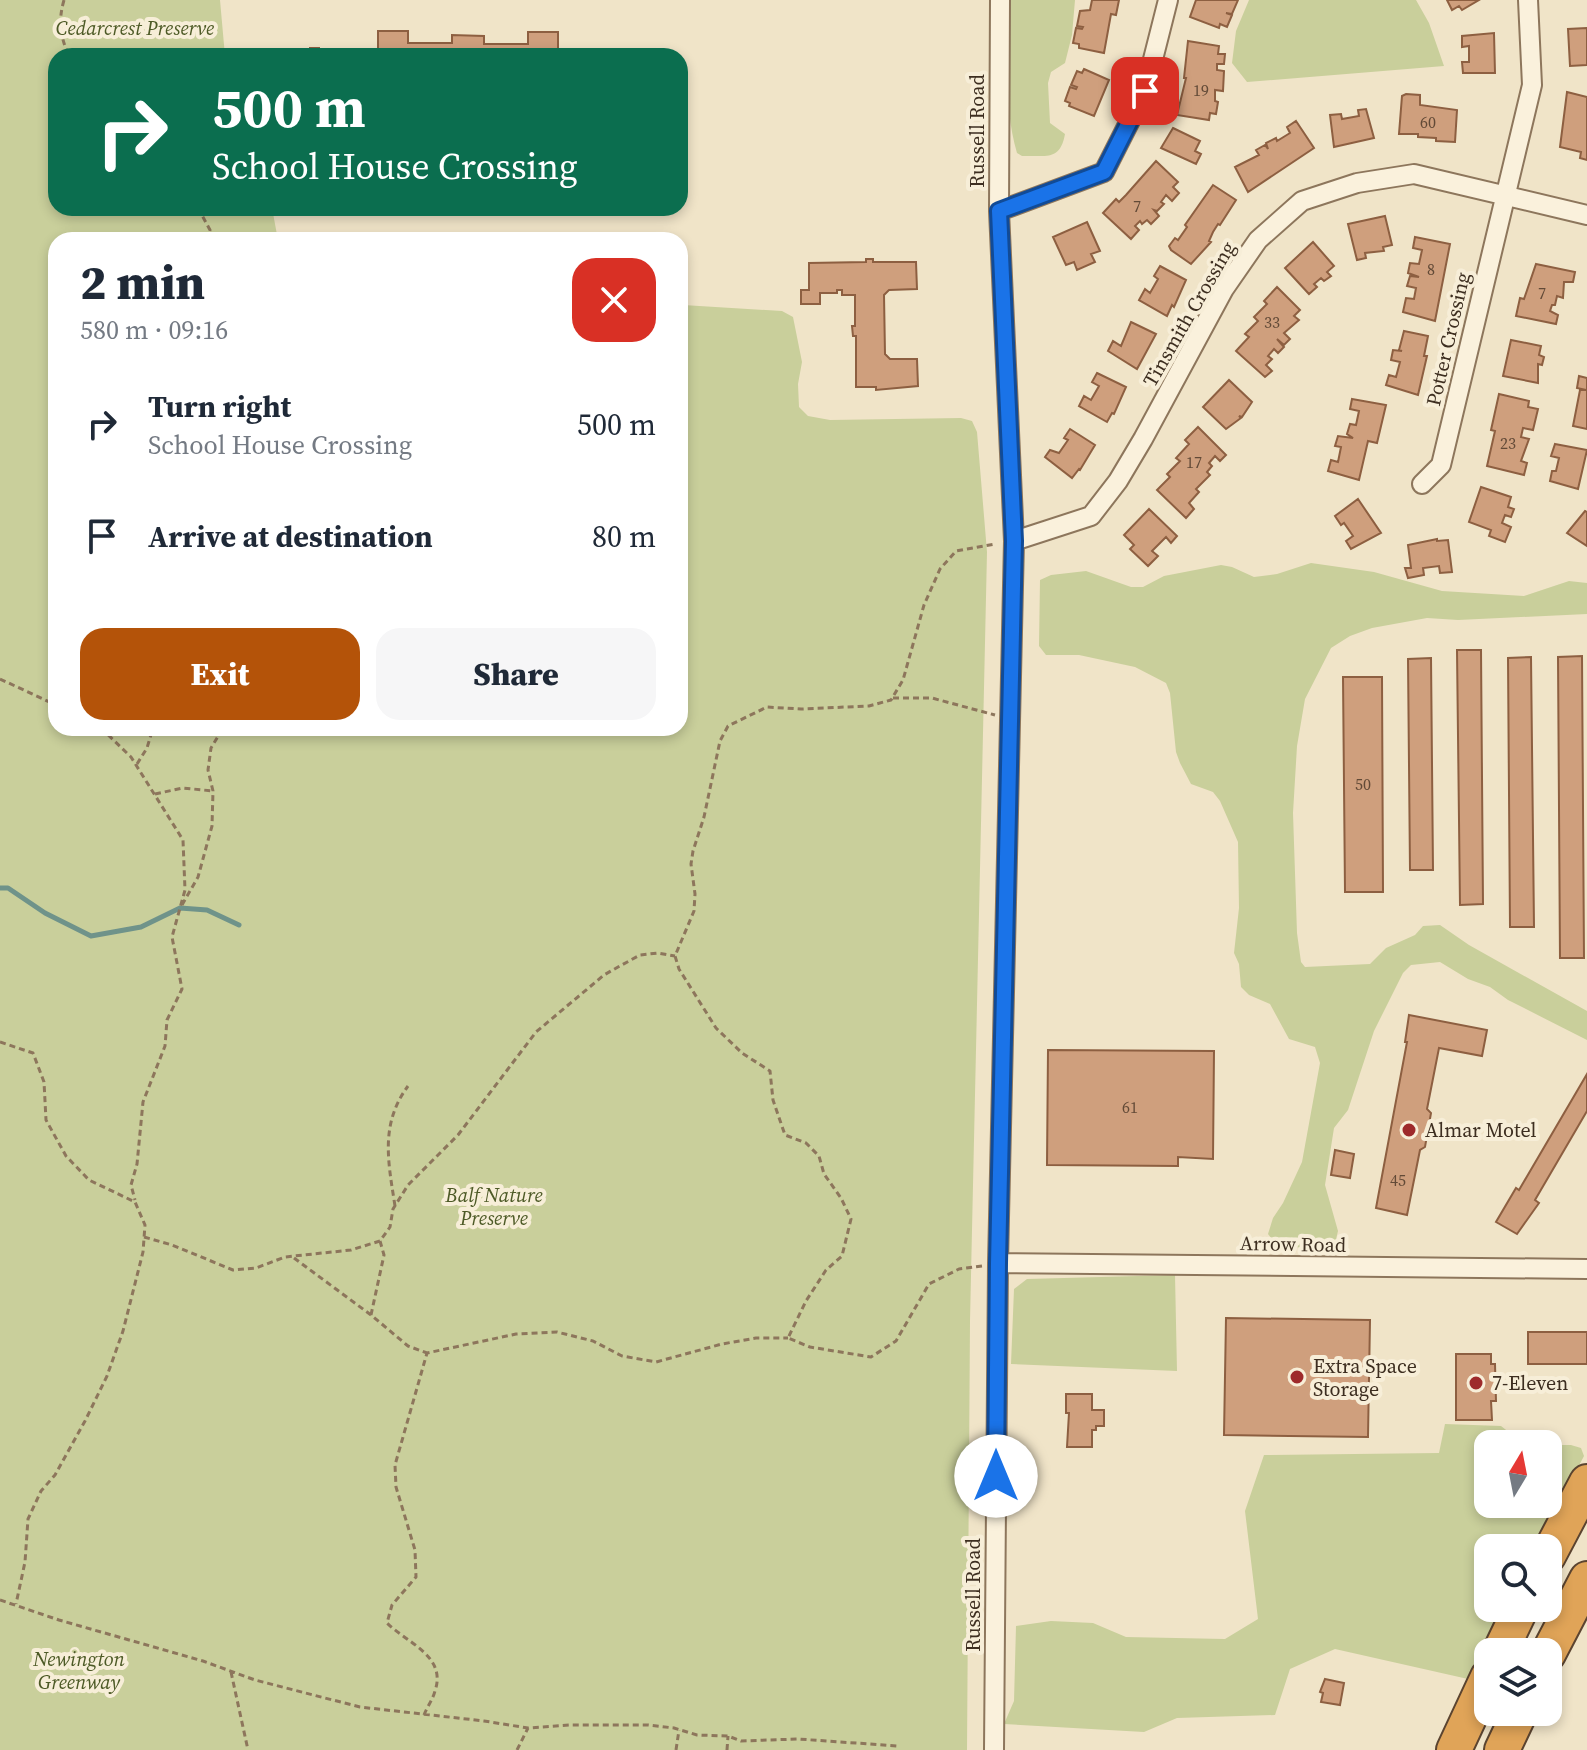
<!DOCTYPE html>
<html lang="en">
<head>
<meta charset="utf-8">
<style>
	:root { --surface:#fff; --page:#f6f6f7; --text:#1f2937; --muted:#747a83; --accent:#b45309 }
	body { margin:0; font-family:"Source Serif 4",serif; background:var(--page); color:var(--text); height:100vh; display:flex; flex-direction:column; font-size:30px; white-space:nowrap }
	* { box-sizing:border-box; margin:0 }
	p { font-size:26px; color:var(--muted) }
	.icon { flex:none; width:44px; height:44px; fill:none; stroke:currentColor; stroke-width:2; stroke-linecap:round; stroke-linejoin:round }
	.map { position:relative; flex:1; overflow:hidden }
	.panel { position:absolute; left:48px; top:232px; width:640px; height:504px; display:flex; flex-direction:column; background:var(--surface); border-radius:24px; box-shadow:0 4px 12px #0003 }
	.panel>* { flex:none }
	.top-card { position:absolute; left:48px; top:48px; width:640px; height:168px; border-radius:24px; box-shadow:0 4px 12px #0003; background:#0b6e4f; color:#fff; overflow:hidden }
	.needle { width:52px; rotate:10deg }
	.fabs { position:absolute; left:1474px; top:1430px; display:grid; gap:16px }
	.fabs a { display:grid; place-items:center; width:88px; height:88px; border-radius:16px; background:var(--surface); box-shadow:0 4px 12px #0003; font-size:40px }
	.pin { position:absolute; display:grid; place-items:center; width:68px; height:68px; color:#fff; margin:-34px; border-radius:16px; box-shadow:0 4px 12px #0006 }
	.me { position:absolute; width:88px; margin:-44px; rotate:0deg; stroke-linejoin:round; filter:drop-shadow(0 0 6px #0008) }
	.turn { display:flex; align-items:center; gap:28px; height:168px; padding:0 32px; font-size:36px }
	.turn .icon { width:104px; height:104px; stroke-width:2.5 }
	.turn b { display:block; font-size:56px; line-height:68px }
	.round { display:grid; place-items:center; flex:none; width:84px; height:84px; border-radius:24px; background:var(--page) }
	.overview { display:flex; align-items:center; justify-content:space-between; height:136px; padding:0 32px }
	h1 { font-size:48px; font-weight:800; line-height:60px }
	.cta { display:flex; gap:16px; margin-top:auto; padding:16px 32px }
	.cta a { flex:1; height:92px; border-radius:24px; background:var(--accent); color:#fff; font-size:32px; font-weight:800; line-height:92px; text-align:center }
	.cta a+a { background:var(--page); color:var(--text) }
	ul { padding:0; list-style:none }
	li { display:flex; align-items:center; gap:24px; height:112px; padding:0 32px }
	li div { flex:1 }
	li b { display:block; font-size:30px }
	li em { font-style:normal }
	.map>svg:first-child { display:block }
	.green { fill:#c9cf9b }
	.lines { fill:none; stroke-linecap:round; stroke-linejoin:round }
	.stream { stroke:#6f938a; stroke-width:5 }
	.building { fill:#cf9f7d; stroke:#8d5f41; stroke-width:2 }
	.street-casing { stroke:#8d765c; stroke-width:22 }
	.highway-casing { stroke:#5b4430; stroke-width:38 }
	.path { stroke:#8d765c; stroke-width:3; stroke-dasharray:6 4; stroke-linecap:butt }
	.street { stroke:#faf1dc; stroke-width:18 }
	.highway { stroke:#e0a458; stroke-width:34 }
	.route-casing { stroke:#114b97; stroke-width:20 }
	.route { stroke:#1a73e8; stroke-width:14 }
	.poi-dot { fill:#9e2a2b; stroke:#f7eed8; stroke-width:3 }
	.labels { text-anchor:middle; stroke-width:8; stroke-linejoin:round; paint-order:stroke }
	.number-label { font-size:16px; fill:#624a37 }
	.park-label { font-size:20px; font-style:italic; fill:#4d5a26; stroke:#f7eed8 }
	.street-label { font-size:20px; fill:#3d2e20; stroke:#f7eed8 }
	.poi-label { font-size:20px; fill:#3d2e20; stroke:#f7eed8; text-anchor:start }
</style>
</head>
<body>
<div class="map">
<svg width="1587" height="1750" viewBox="0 0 1587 1750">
	<rect width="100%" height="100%" fill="#f0e4c8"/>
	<path class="green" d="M 0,0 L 220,0 L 225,56 L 56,56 L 56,208 L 272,208 L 278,240 L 56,240 L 56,728 L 680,728 L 680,306 L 683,305 L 782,311 L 793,317 L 802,362 L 798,384 L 799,407 L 808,416 L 830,420 L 961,418 L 972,421 L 977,432 L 987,552 L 970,1321 L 967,1750 L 0,1750 Z
		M 1010,0 L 1075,0 L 1072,35 L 1065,63 L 1051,72 L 1048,83 L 1050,123 L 1065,134 C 1060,162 1045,155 1022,156 L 1017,153 C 1003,105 1007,50 1010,0 Z
		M 1249,0 L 1416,0 L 1429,23 L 1444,66 L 1247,82 L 1232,63 L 1236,31 Z
		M 1311,563 L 1374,572 L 1442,591 L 1524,596 L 1569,581 L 1587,583 L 1587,614 L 1458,620 L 1427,618 L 1372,628 L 1350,636 L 1331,648 L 1305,699 L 1297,746 L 1293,813 L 1297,933 L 1301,962 L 1305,967 L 1370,964 L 1386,948 L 1415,935 L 1423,926 L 1440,925 L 1469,945 L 1587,1011 L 1587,1040 L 1508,1000 L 1490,987 L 1468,979 L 1440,962 L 1411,965 L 1403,973 L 1374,1031 L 1348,1110 L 1334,1128 L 1325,1185 L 1338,1231 L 1334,1248 L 1278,1247 L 1268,1234 L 1273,1218 L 1283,1203 L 1302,1162 L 1320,1063 L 1315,1047 L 1289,1039 L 1270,1004 L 1249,995 L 1241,987 L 1239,964 L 1234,953 L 1239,908 L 1238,842 L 1220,801 L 1213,792 L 1191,784 L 1180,763 L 1176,752 L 1170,693 L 1166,683 L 1135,667 L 1079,655 L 1046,655 L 1039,646 L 1040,580 L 1051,575 L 1086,571 L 1131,587 L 1143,587 L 1164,576 L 1221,565 L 1232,567 L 1254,577 L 1277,574 Z
		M 1175,1275 L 1177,1371 L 1011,1364 L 1014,1289 L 1027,1279 Z
		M 1445,1424 L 1501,1426 L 1524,1444 L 1488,1444 L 1488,1504 L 1548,1504 L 1548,1445 L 1571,1445 L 1581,1448 L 1584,1456 L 1536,1548 L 1488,1548 L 1488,1608 L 1505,1608 L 1468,1679 L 1335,1649 L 1290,1669 L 1275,1715 L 1177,1718 L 1144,1732 L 1004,1724 L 1014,1701 L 1016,1626 L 1051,1621 L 1093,1623 L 1126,1637 L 1225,1639 L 1258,1619 L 1245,1511 L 1264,1455 L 1439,1453 Z"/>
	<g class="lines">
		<path class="stream" d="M 0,888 L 8,888 L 45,913 L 91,936 L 141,927 L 180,908 L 207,910 L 239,925"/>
	</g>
	<path class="building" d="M 1092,0 L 1119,0 L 1116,15 L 1111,14 L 1104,53 L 1079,48 L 1079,44 L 1073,43 L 1076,28 L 1082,29 L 1083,27 L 1077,26 L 1080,11 L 1090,10 Z
		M 1196,0 L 1238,0 L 1232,14 L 1226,13 L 1232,15 L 1227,27 L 1220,24 L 1219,28 L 1190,17 Z
		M 1447,0 L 1479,0 L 1462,10 L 1459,6 L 1452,10 Z
		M 1587,28 L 1587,65 L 1570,66 L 1568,29 Z
		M 378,31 L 408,31 L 408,43 L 452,43 L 452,35 L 484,36 L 484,44 L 528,44 L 528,32 L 558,32 L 558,53 L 617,53 L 617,50 L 626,50 L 626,56 L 310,56 L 310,48 L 319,48 L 319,51 L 378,51 Z
		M 1494,33 L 1495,73 L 1463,73 L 1462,62 L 1469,62 L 1469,46 L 1462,47 L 1462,36 Z
		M 1188,41 L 1219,46 L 1218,54 L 1225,54 L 1224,64 L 1217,64 L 1217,70 L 1224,71 L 1223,91 L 1215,90 L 1215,101 L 1218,102 L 1216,114 L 1210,113 L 1209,120 L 1177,115 L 1186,78 L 1184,78 Z
		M 1084,69 L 1109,80 L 1094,116 L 1069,106 L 1070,103 L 1065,101 L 1070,87 L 1076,89 L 1077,87 L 1071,85 L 1077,71 L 1082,73 Z
		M 1567,92 L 1587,97 L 1587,160 L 1580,158 L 1581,152 L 1560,147 Z
		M 1406,94 L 1420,95 L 1420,105 L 1457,110 L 1455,142 L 1436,141 L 1436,138 L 1418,137 L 1418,134 L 1399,134 L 1402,96 Z
		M 1366,109 L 1374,138 L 1334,147 L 1330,115 L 1341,114 L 1342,119 L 1359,116 L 1358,110 Z
		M 1296,121 L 1314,148 L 1248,192 L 1235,167 L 1259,155 L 1256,150 L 1265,145 L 1268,149 L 1266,143 L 1276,138 L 1277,141 L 1290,133 L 1287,127 Z
		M 1173,128 L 1200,141 L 1195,151 L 1201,154 L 1196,164 L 1161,148 Z
		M 1156,161 L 1178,182 L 1173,187 L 1179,193 L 1172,201 L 1166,195 L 1161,202 L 1164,204 L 1157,211 L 1154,210 L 1159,216 L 1151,224 L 1147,220 L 1142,224 L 1140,221 L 1135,226 L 1139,230 L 1131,239 L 1103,213 L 1116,199 L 1119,202 L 1126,195 Z
		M 1213,185 L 1236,200 L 1220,225 L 1218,224 L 1213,232 L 1209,241 L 1211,242 L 1191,264 L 1171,250 L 1169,246 L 1175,238 L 1178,240 L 1187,227 L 1185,225 Z
		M 1385,216 L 1392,245 L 1383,247 L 1384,251 L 1365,253 L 1366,258 L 1357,260 L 1348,224 Z
		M 1087,222 L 1100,251 L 1091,254 L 1095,262 L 1077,270 L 1074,262 L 1066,265 L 1053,237 Z
		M 1415,237 L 1450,244 L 1435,321 L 1403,312 L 1406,298 L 1414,299 L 1416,288 L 1407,286 L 1410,276 L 1419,277 L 1408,273 L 1410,263 L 1419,264 L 1422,250 L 1413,248 Z
		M 1313,242 L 1334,266 L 1327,272 L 1331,276 L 1324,281 L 1321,278 L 1314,284 L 1317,287 L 1309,294 L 1285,268 Z
		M 866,259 L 873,259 L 873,262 L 916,262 L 917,289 L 889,290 L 884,295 L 885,354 L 890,359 L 917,359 L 918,386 L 876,390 L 876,387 L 856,387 L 856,336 L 853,336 L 852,326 L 855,326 L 855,295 L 842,295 L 842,290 L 837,290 L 837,293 L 820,293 L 820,304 L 801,304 L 801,290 L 809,290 L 809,263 L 866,262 Z
		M 1536,264 L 1575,272 L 1573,282 L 1564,282 L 1563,298 L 1557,296 L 1555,305 L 1552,305 L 1550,311 L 1558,315 L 1556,324 L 1516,316 L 1520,298 L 1524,299 Z
		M 1160,266 L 1186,280 L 1174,307 L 1172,305 L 1167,316 L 1139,300 L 1145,289 L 1150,293 L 1158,279 L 1154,276 Z
		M 1277,287 L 1300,310 L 1294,316 L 1299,320 L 1284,333 L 1290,339 L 1284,345 L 1277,339 L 1284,347 L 1278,353 L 1274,349 L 1268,356 L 1272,359 L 1266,365 L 1272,371 L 1265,377 L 1236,351 L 1249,337 L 1245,334 L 1258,321 L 1254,317 L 1267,304 L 1264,301 Z
		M 1131,322 L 1156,334 L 1137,369 L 1108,351 L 1113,341 L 1121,346 Z
		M 1404,331 L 1428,336 L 1424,356 L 1427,356 L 1418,395 L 1386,385 L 1389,375 L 1396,377 L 1400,362 L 1391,360 L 1393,350 L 1402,351 L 1399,350 Z
		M 1511,340 L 1541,346 L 1539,355 L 1544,357 L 1542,365 L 1538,364 L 1538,383 L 1503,376 Z
		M 1097,373 L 1126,387 L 1114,414 L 1112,413 L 1107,422 L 1079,406 L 1084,396 L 1091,400 L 1099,386 L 1092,382 Z
		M 1579,376 L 1587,378 L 1587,429 L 1573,426 L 1580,390 L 1586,390 L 1577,388 Z
		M 1229,380 L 1252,402 L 1242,417 L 1239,416 L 1241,418 L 1226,429 L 1203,407 Z
		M 1499,394 L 1529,401 L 1528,407 L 1538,409 L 1533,430 L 1523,428 L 1521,437 L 1529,439 L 1521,461 L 1527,463 L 1524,475 L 1487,466 L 1495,431 L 1491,430 Z
		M 1352,399 L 1386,405 L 1377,443 L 1368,441 L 1359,480 L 1328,471 L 1331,460 L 1338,462 L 1341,447 L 1335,446 L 1338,436 L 1353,438 L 1347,434 L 1350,424 L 1356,425 L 1359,411 L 1350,409 Z
		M 1198,427 L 1226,455 L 1220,461 L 1215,456 L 1209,463 L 1212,466 L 1207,472 L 1210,475 L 1196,489 L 1199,492 L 1189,503 L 1194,509 L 1186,518 L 1157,490 L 1170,477 L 1167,474 L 1180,461 L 1176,458 L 1189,444 L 1185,440 Z
		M 1070,429 L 1095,445 L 1080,470 L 1079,469 L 1072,478 L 1045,457 L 1050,450 L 1059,453 L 1068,440 L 1064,438 Z
		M 1555,444 L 1587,450 L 1578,489 L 1550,481 L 1552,471 L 1556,471 L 1559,458 L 1551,456 Z
		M 1481,487 L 1511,497 L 1508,507 L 1514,509 L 1511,517 L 1505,515 L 1502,523 L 1511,527 L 1505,542 L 1489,536 L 1491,530 L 1469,522 Z
		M 1358,499 L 1381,533 L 1351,549 L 1346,541 L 1353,536 L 1344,523 L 1341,525 L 1335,516 Z
		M 1149,509 L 1177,536 L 1171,543 L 1166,537 L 1152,551 L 1158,556 L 1148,566 L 1130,549 L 1134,545 L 1124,535 Z
		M 1585,511 L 1587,512 L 1587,546 L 1567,533 Z
		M 1437,539 L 1437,541 L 1448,540 L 1452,572 L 1440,573 L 1439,566 L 1423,568 L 1424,575 L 1408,578 L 1405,568 L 1411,568 L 1408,545 Z
		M 1457,650 L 1481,650 L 1483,904 L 1460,905 Z
		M 1582,656 L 1584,958 L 1560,958 L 1558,657 Z
		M 1531,657 L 1534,927 L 1510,927 L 1508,658 Z
		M 1431,658 L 1433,870 L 1410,870 L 1408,659 Z
		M 1343,677 L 1382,677 L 1383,892 L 1345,892 Z
		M 1409,1015 L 1487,1030 L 1482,1056 L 1439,1048 L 1427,1109 L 1431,1113 L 1425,1147 L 1420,1150 L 1407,1215 L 1376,1208 L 1407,1042 L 1405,1042 Z
		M 1048,1050 L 1214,1051 L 1213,1159 L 1178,1157 L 1178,1166 L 1047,1165 Z
		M 1587,1074 L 1587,1111 L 1535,1200 L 1539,1203 L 1517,1234 L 1496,1222 L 1516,1188 L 1519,1190 Z
		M 1335,1150 L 1354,1154 L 1350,1178 L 1331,1175 Z
		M 1226,1318 L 1370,1320 L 1368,1437 L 1224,1435 Z
		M 1528,1332 L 1587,1332 L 1587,1364 L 1528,1364 Z
		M 1456,1354 L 1491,1354 L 1491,1364 L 1495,1364 L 1496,1401 L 1491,1401 L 1492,1420 L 1456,1420 Z
		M 1066,1394 L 1092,1394 L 1092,1410 L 1104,1410 L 1104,1426 L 1096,1426 L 1096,1430 L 1092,1430 L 1092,1447 L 1067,1447 L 1069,1413 L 1066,1413 Z
		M 1325,1679 L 1344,1683 L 1340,1705 L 1321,1702 L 1323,1693 L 1320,1692 Z"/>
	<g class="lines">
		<defs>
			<path id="street" d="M 999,211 L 1104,172 L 1145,91 L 1168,0
				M 1422,484 L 1441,465 L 1532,85 L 1528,0
				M 1014,541 L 1091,516 L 1118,481 L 1143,439 L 1224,289 L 1258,240 L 1302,201 L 1357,183 L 1414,174 L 1587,215
				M 998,1263 L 1587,1269
				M 994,1750 L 998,1263 L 1014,541 L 999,211 L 1000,0"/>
			<path id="highway" d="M 1548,1556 L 1587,1482
				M 1500,1652 L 1521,1608
				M 1548,1654 L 1587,1579
				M 1454,1750 L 1488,1677
				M 1502,1750 L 1520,1712"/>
		</defs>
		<use href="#street" class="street-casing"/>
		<use href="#highway" class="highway-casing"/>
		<path class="path" d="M 64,0 C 58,21 60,36 69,56
			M 198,208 L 210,230 L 208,240
			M 0,679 L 56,705
			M 893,698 L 932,698 L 995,715
			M 101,728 L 131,757 L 183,840 L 185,890 L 172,937 L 182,989 L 167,1020 L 165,1046 L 143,1102 L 137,1164 L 131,1185 L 135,1200
			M 137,764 L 147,748 L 153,728
			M 155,794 L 183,788 L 213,791
			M 182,905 L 198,877 L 212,826 L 213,791 L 208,770 L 211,748 L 223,728
			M 0,1042 L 33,1053 L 44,1082 L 46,1120 L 66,1156 L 89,1180 L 135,1202 L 145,1225 L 143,1252 L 123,1331 L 107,1376 L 85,1421 L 55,1475 L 41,1491 L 28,1519 L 25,1562 L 16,1604
			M 395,1206 C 388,1161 380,1124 408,1086
			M 144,1237 L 172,1245 L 233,1270 L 256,1268 L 285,1257 L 351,1250 L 380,1241 L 390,1227 L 393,1209 L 408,1185 L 458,1135 L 536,1032 L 604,975 L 618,967 L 640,955 L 658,953 L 675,956
			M 380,1241 L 384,1255 L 371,1315 L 408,1346 L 427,1353
			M 294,1258 L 371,1315
			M 982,1266 L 959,1269 L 929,1284 L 896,1341 L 871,1357 L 810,1347 L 788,1338 L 806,1301 L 826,1270 L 842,1256 L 851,1219 L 841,1198 L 824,1174 L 819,1156 L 806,1143 L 785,1135 L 773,1100 L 770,1071 L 742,1053 L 716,1028 L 679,969 L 675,956 L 694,911 L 695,894 L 691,864 L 693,851 L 704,817 L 720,741 L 728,726 L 767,707 L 801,709 L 869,706 L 891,700 L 903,680 L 924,605 L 940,569 L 956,551 L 995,544
			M 0,1600 L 59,1620 L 203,1661 L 255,1680 L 360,1707 L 484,1721 L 528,1728 L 570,1725 L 648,1725 L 674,1728 L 697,1735 L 728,1736 L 741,1741 L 798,1739 L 898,1746
			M 231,1672 L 248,1750
			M 424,1715 C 427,1707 433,1699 435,1691 C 447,1656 407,1643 387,1623 L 392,1605 L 416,1577 L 415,1550 L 396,1487 L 395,1465 L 427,1353 L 516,1334 L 557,1332 L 593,1341 L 622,1356 L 656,1362 L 722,1344 L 756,1338 L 788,1338
			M 517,1750 L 528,1728
			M 676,1750 L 679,1730
			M 727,1750 L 728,1736"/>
		<use href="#street" class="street"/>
		<use href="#highway" class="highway"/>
	</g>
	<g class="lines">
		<defs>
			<path id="route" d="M 996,1476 L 998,1263 L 1014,541 L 999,211 L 1104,172 L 1145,91"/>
		</defs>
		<use href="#route" class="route-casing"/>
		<use href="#route" class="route"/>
	</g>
	<g class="poi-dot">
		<circle cx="1409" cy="1130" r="8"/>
		<circle cx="1297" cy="1377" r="8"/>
		<circle cx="1476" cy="1383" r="8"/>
	</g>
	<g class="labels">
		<g class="number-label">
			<text x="1201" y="96">19</text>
			<text x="1428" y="128">60</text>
			<text x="1137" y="212">7</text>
			<text x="1431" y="275">8</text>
			<text x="1542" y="299">7</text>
			<text x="1272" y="328">33</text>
			<text x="1508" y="449">23</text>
			<text x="1194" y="468">17</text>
			<text x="1363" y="790">50</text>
			<text x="1130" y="1113">61</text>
			<text x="1398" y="1186">45</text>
		</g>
		<g class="park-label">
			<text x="135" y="35">Cedarcrest Preserve</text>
			<text x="494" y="1202">Balf Nature<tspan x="494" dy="23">Preserve</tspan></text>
			<text x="79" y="1666">Newington<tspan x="79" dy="23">Greenway</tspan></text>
		</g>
		<g class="street-label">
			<text transform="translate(977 131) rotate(-90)" y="7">Russell Road</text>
			<text transform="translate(1189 314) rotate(-60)" y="7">Tinsmith Crossing</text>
			<text transform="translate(1448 339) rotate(-77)" y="7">Potter Crossing</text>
			<text transform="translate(1293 1244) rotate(1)" y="7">Arrow Road</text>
			<text transform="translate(973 1595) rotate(-90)" y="7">Russell Road</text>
		</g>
		<g class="poi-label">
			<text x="1425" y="1137">Almar Motel</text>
			<text x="1313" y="1373">Extra Space<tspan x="1313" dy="23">Storage</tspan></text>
			<text x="1492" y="1390">7-Eleven</text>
		</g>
	</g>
</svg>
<div class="fabs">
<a><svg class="needle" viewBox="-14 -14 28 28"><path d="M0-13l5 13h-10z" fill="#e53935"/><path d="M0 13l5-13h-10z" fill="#747a83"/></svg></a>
<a><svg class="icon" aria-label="search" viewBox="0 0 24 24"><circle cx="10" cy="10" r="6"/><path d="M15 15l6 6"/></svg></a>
<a><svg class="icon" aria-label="layers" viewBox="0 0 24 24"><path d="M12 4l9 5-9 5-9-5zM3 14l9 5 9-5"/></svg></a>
</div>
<div class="pin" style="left:1145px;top:91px;background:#d93025"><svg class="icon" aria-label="arrive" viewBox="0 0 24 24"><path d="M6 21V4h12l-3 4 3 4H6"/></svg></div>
<svg class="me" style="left:996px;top:1476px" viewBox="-20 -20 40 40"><circle r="19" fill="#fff"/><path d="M0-13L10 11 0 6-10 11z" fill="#1a73e8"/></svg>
<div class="top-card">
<div class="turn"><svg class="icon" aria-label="right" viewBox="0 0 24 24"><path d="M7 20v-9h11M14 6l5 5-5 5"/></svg><div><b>500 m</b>School House Crossing</div></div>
</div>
<section class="panel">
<div class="overview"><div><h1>2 min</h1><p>580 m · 09:16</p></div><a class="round" style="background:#d93025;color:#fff"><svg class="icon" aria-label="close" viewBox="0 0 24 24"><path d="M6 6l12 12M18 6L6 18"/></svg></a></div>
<ul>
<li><svg class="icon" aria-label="right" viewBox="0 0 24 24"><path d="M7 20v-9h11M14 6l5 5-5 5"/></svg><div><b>Turn right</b><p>School House Crossing</p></div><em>500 m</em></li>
<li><svg class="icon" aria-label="arrive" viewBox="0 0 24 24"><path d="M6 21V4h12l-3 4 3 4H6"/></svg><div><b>Arrive at destination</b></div><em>80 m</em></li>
</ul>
<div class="cta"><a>Exit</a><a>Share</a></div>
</section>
</div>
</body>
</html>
